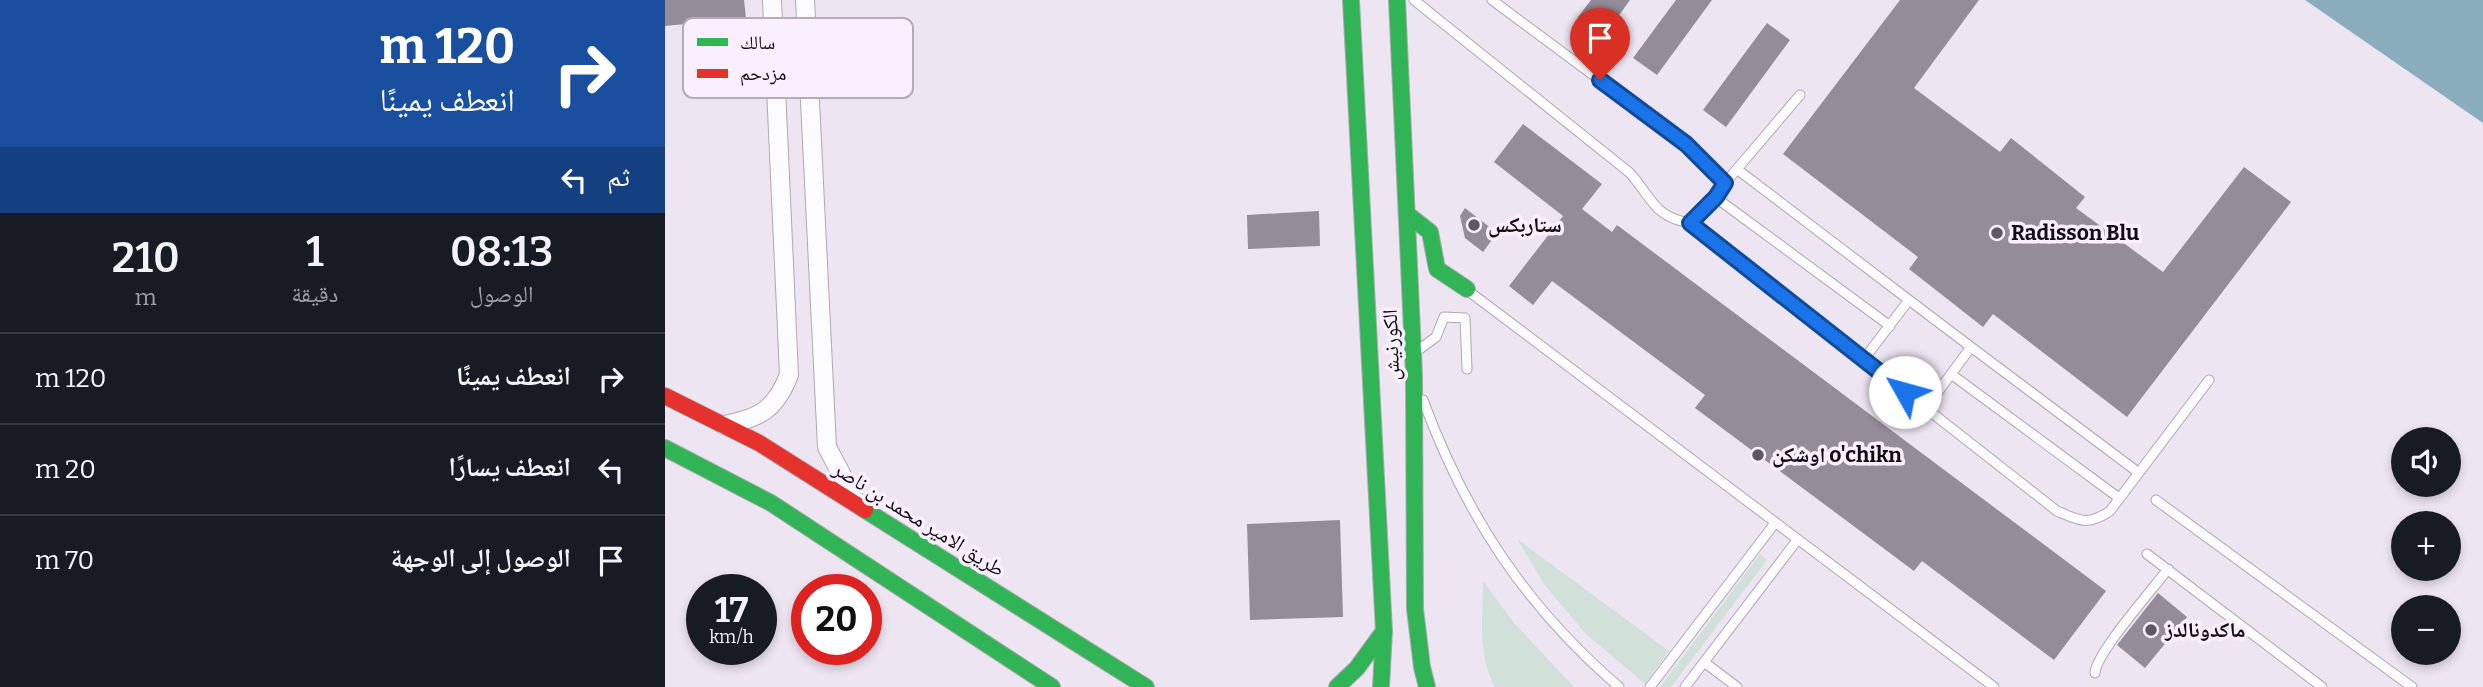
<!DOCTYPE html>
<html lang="ar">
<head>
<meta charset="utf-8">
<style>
	:root { --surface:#171b24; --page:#20242c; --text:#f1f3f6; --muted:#9ea1a6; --line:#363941 }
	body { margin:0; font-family:Bitter,"Noto Naskh Arabic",serif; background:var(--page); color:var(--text); direction:rtl; height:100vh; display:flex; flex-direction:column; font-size:26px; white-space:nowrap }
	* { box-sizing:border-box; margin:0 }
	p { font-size:23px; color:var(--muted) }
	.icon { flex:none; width:38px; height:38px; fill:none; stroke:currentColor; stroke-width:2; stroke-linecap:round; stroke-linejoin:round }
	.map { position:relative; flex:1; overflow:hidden; direction:ltr }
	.panel { display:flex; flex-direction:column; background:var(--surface); width:665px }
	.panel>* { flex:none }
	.guide { background:#1a4fa0; color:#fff; overflow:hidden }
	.buttons { position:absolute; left:1726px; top:427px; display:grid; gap:14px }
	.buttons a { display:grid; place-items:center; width:70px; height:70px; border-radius:50%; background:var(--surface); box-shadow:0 4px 10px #0003; font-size:35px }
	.speed { position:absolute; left:21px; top:574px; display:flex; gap:14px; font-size:35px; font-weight:700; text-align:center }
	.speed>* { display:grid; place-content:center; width:91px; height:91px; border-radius:50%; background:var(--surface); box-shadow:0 4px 10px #0003; line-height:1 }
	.speed small { font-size:18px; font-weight:400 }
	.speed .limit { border:10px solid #d22; background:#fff; color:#111 }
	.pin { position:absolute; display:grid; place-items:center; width:60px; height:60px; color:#fff; margin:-72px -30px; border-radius:50% 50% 50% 0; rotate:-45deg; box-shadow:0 0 7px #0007 }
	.pin .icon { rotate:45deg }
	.me { position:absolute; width:77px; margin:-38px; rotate:308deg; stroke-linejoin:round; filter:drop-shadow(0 0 5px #0008) }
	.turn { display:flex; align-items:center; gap:24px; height:147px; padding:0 35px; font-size:32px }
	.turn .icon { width:91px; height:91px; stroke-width:2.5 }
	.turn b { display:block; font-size:49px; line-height:60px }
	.then { display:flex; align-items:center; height:66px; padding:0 35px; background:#0003; gap:14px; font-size:26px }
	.eta { display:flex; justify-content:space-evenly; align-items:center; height:119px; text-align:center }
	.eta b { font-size:42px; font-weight:600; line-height:49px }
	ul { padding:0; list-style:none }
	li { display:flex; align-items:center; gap:21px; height:91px; padding:0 35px; border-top:2px solid var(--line) }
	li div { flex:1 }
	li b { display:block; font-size:26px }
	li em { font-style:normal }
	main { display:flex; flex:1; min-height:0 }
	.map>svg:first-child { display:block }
	.green { fill:#d1e0d9 }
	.water { fill:#8aadbe }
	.building { fill:#948c98 }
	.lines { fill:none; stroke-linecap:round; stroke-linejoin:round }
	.lane-casing { stroke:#afa8b2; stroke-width:11 }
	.street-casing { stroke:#afa8b2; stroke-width:20 }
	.fast-casing { stroke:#afa8b2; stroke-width:18 }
	.jam-casing { stroke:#afa8b2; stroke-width:18 }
	.lane { stroke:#fcfbfd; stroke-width:9 }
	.street { stroke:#fcfbfd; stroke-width:18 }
	.fast { stroke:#30b455; stroke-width:16 }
	.jam { stroke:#e5322d; stroke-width:16 }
	.route-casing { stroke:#114b97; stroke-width:18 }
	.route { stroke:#1a73e8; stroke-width:12 }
	.poi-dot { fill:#5f5862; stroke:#f9effe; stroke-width:2.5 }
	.labels { text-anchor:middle; stroke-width:7; stroke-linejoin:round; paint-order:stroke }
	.poi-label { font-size:21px; font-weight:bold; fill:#120c14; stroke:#f9effe; text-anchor:start }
	.street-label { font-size:21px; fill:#120c14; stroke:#f9effe }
	.key { fill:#f9effe; stroke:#b4abb8; stroke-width:2 }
	.key-label { font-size:19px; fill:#120c14 }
</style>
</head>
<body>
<main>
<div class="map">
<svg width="1818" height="687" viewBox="0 0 1818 687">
	<rect width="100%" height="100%" fill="#eee5f2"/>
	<path class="green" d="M 852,539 L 1004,651 L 980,684 L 920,633 L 879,584 Z
		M 1095,554 L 1102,560 L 1006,687 L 995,687 Z
		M 818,581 L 849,623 L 909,687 L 830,687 C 812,655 818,617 818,581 Z"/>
	<path class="water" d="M 1640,0 L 1818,0 L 1818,123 Z"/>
	<path class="building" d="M 0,0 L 79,0 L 81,18 L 0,26 Z
		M 926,0 L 965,0 L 939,36 L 913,17 Z
		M 1011,0 L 1047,0 L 992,75 L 968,58 Z
		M 1235,0 L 1314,0 L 1249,88 L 1335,152 L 1346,138 L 1420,197 L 1411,208 L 1498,272 L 1579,167 L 1626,202 L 1462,417 L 1328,314 L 1318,327 L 1244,269 L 1253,257 L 1118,154 Z
		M 1102,23 L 1125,40 L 1061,127 L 1038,110 Z
		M 858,124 L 937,184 L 917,209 L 947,232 L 952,225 L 1441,591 L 1389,660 L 1257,561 L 1249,571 L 1030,408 L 1040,395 L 887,281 L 868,305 L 844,286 L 898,216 L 829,162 Z
		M 800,208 L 832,233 L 818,252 L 800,238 L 795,216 Z
		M 654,211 L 655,246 L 583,249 L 582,215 Z
		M 675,520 L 678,617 L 585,620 L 582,524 Z
		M 1493,593 L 1522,617 L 1480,668 L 1452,645 Z"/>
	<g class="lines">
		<defs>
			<path id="lane" d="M 749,0 L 965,173 C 987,198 989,217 1025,223 L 1050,197 L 1060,183 L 1021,144 L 827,0
				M 1073,170 L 1244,300
				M 1060,183 L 1135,95
				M 1050,197 L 1225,326
				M 1025,223 L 1392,511 C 1415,521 1423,526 1445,511 L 1544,380
				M 802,290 L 1329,687
				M 1306,347 L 1474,473
				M 752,351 L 771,337 L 779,317 L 800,318 L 802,369
				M 1199,359 L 1244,300 L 1306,347 L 1261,408
				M 1286,374 L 1454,498
				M 758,400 C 801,516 860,606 954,687
				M 1491,500 L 1747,687
				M 1482,554 L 1657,687
				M 1039,662 L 1072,687
				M 1430,673 C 1431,653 1488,589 1503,569
				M 985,687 L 1110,523
				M 1020,687 L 1133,539"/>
			<path id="street" d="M 140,0 L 162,447 L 190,500
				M 59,425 C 95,418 110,410 124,375 L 107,0"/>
			<path id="fast" d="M 686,0 L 719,631 L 716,687
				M 732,0 L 749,375 L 750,609 L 757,667 L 762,687
				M 742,214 L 765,232 L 772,269 L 802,289
				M 0,448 L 106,503 L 387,687
				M 200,510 L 481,687
				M 672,687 L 692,668 L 719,631"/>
			<path id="jam" d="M 0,396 L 94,443 L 200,510"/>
		</defs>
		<use href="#lane" class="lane-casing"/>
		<use href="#street" class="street-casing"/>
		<use href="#fast" class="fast-casing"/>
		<use href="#jam" class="jam-casing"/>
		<use href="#lane" class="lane"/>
		<use href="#street" class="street"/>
		<use href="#fast" class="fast"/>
		<use href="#jam" class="jam"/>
	</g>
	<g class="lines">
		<defs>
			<path id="route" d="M 935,80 L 1021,144 L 1060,183 L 1051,197 L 1025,223 L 1240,392"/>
		</defs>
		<use href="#route" class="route-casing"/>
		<use href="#route" class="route"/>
	</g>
	<g class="poi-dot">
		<circle cx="809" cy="225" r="7"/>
		<circle cx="1332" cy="233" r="7"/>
		<circle cx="1093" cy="455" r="7"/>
		<circle cx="1486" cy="630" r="7"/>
	</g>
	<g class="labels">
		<g class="poi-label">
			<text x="823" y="232">ستاربكس</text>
			<text x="1346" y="240">Radisson Blu</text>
			<text x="1107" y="462">اوشكن o'chikn</text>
			<text x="1500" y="637">ماكدونالدز</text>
		</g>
		<g class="street-label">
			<text transform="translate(726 345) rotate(-92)" y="7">الكورنيش</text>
			<text transform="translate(254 519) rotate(32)" y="7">طريق الامير محمد بن ناصر</text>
		</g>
	</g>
	<rect x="18" y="18" width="230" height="80" rx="10" class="key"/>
	<rect x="32" y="38" width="31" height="8" fill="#30b455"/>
	<rect x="32" y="69" width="31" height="9" fill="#e5322d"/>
	<g class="key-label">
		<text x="75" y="49">سالك</text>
		<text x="75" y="80">مزدحم</text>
	</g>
</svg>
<div class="buttons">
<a><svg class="icon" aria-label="sound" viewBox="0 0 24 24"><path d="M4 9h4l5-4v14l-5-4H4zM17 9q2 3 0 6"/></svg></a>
<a>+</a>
<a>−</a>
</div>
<div class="speed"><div>17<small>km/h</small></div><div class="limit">20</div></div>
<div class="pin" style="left:935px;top:80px;background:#d93025"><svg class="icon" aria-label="arrive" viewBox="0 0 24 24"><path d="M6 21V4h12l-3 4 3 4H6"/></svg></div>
<svg class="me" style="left:1240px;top:392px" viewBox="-20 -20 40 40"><circle r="19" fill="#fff"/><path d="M0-13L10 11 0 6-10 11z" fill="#1a73e8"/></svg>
</div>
<section class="panel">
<div class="guide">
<div class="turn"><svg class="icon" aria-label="right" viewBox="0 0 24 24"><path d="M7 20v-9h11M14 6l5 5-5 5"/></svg><div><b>120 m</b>انعطف يمينًا</div></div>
<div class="then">ثم<svg class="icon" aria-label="left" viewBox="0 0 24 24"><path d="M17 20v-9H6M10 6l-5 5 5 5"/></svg></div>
</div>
<div class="eta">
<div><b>08:13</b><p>الوصول</p></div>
<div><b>1</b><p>دقيقة</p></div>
<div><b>210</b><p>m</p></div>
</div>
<ul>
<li><svg class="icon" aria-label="right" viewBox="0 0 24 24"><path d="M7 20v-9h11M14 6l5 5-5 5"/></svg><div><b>انعطف يمينًا</b></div><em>120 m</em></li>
<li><svg class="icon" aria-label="left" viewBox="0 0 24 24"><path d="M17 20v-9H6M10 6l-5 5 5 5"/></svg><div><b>انعطف يسارًا</b></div><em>20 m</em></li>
<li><svg class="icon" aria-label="arrive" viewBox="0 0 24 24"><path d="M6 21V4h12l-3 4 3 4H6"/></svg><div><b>الوصول إلى الوجهة</b></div><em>70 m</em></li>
</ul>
</section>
</main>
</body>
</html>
